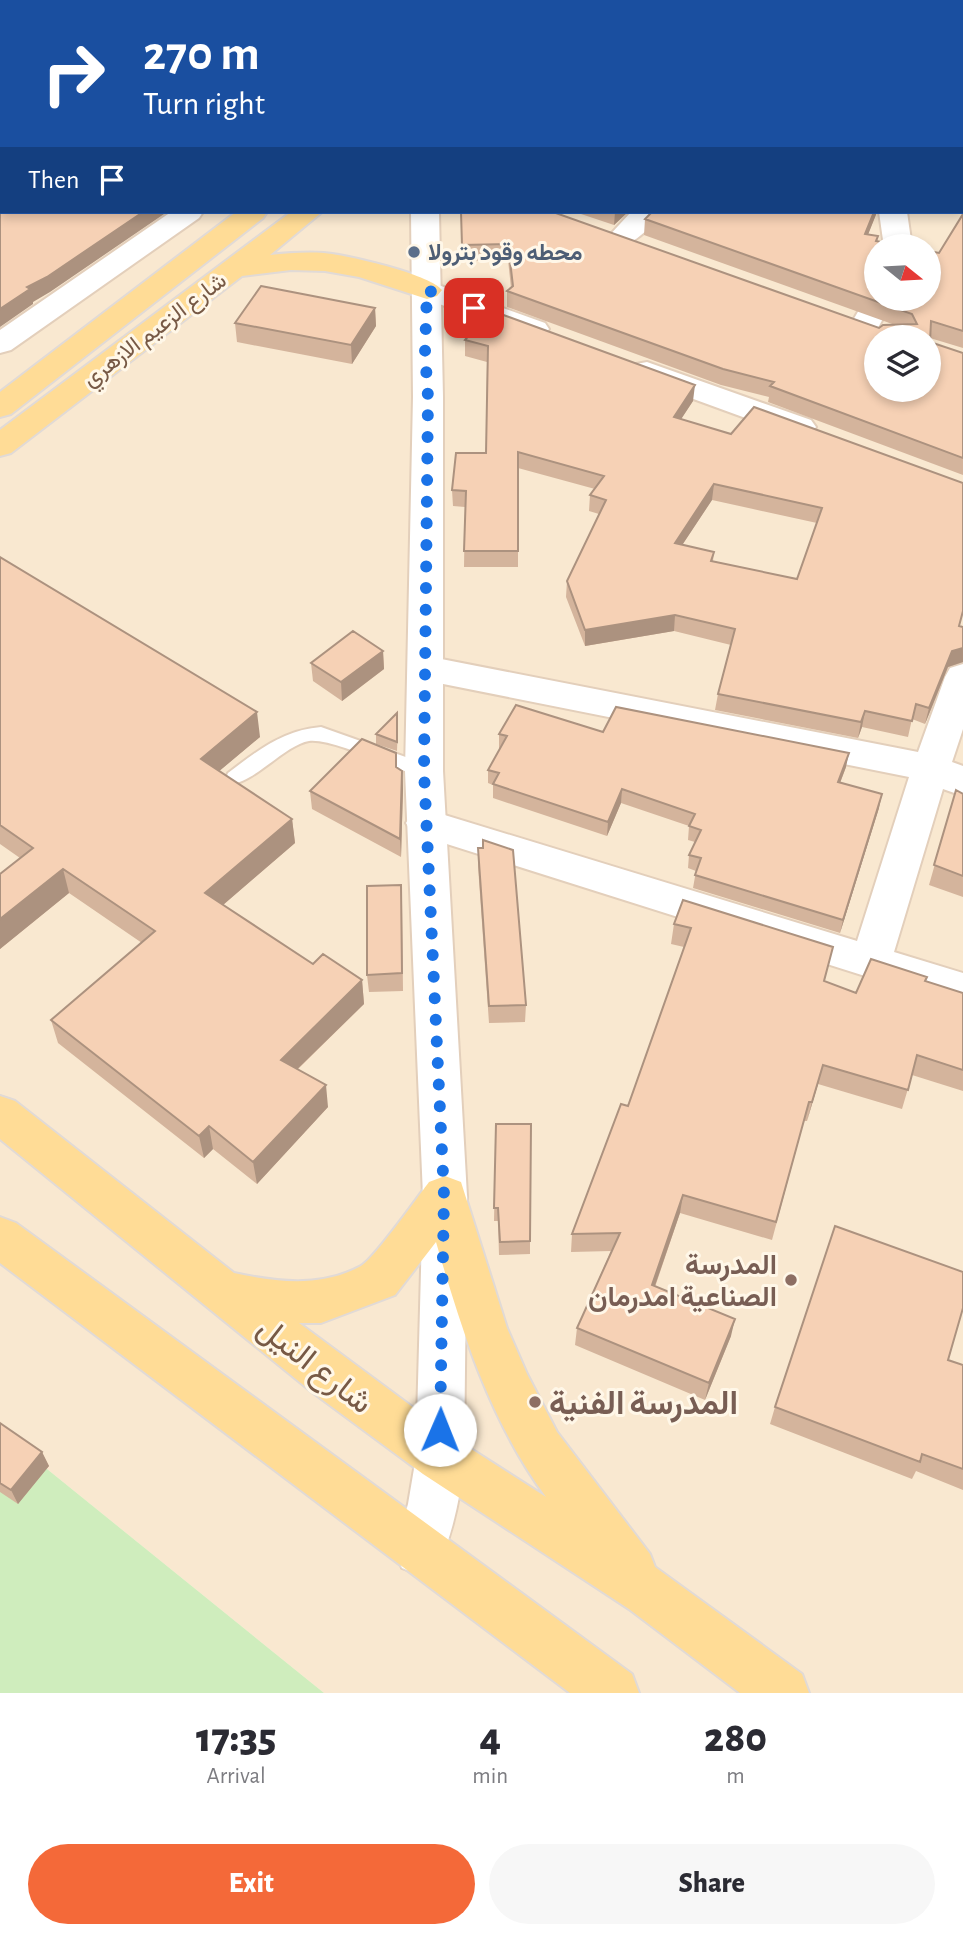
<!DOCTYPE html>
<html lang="en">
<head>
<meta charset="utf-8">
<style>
	:root { --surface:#fff; --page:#f7f7f7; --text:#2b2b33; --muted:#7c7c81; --accent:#f46939 }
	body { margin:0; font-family:"Alegreya Sans",Vazirmatn,sans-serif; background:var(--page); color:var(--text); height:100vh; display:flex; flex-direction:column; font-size:26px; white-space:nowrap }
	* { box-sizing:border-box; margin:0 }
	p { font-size:23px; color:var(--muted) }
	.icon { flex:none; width:38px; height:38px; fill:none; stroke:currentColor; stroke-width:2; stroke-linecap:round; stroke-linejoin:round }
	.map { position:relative; height:1693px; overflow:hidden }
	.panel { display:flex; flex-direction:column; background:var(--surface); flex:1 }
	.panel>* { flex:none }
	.hud { position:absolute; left:0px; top:0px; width:964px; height:214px; box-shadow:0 4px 10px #0003; background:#1a4fa0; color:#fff; overflow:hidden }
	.needle { width:46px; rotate:108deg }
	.buttons { position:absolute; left:864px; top:234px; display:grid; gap:14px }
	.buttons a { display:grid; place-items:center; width:77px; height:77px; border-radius:50%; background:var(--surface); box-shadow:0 4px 10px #0003; font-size:35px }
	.pin { position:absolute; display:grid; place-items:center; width:60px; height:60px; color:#fff; margin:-30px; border-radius:14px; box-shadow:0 4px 10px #0006 }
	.me { position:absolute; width:77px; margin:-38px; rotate:1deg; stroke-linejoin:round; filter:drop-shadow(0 0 5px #0008) }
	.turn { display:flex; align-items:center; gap:24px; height:147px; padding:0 28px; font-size:32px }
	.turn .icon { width:91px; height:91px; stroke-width:2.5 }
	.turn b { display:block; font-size:49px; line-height:60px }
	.then { display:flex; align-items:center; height:66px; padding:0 28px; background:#0003; gap:14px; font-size:26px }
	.eta { display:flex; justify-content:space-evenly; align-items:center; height:119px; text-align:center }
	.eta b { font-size:42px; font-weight:800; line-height:49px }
	.cta { display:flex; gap:14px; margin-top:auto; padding:14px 28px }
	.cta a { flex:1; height:80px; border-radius:42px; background:var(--accent); color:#fff; font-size:28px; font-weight:800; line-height:80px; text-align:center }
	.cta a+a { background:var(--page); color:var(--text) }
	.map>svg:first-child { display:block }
	.residential { fill:#f9e8d0; fill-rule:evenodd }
	.green { fill:#cfedbd }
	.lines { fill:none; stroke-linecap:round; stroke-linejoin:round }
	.service-casing { stroke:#e3cfbb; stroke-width:4 }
	.minor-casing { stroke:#e3cfbb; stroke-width:4 }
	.tertiary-casing { stroke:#e3cfbb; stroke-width:4 }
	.primary-casing { stroke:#e1dad6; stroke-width:4 }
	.service { fill:#fff; fill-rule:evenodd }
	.minor { fill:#fff; fill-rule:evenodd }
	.tertiary { fill:#fff; fill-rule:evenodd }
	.primary { fill:#ffdc96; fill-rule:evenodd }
	.wall { fill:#d4b49c; fill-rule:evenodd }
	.shaded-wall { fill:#ac927f }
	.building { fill:#f6d1b5; stroke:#ac927f; stroke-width:2; fill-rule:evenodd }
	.route { stroke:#1a73e8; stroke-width:12; stroke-dasharray:0 21.6 }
	.service-dot { fill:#5c6f8a; stroke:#fff7e8; stroke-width:2.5 }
	.education-dot { fill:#8d6e63; stroke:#fff7e8; stroke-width:2.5 }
	.labels { text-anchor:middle; stroke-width:6; stroke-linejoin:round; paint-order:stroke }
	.far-service-label { font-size:23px; font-weight:bold; fill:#4e5e75; stroke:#fff7e8; text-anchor:start }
	.far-street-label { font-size:23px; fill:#775945; stroke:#fff7e8 }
	.education-label { font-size:28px; font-weight:bold; fill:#785e54; stroke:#fff7e8; text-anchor:end }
	.near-street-label { font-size:33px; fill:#775945; stroke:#fff7e8 }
	.near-education-label { font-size:33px; font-weight:bold; fill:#785e54; stroke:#fff7e8; text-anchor:start }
</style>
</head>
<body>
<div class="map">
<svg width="963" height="1693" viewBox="0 0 963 1693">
	<rect width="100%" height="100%" fill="#fef4e0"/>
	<path class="residential" d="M 0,0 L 963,0 L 963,1693 L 324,1693 L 0,1431 ZM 2,2 L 962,2 L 962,212 L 2,212 ZM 877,247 L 929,247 L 929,299 L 877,299 ZM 877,338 L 929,338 L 929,390 L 877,390 Z"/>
	<path class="green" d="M 0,1431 L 324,1693 L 0,1693 Z"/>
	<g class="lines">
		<defs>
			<path id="service" d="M 321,727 L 431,766 L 433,771 L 431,776 L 424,778 C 397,770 333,738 309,741 C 284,745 248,789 228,783 L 226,778 L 228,773 C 257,751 283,730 321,727 Z"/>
			<path id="minor" d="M 609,0 L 634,0 L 608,2 Z
				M 0,94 L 2,94 L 2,110 L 0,110 Z
				M 171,212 L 203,212 L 199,218 L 11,350 L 0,353 L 0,330 Z
				M 631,212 L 661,212 C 649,229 633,249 611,244 L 607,238 Z
				M 879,212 L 907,212 L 912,247 L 884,247 Z
				M 427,281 L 545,323 L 549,329 L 545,335 L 534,338 L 417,296 L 412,290 L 417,284 Z
				M 877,291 L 877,299 L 894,299 L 875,333 L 864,336 L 853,333 L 849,327 L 869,293 Z
				M 647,362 L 811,420 L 816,427 L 811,434 L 800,437 L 789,434 L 636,378 L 632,371 L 636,364 Z
				M 426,656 L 918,752 L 945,677 L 950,668 L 963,664 L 963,729 L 952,762 L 963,766 L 963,796 L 943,789 L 894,952 L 963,973 L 963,1007 L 412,833 L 406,823 L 412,813 L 425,809 L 857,941 L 909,777 L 413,678 L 408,669 L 413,660 Z"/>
			<path id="tertiary" d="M 411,212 L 439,212 L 443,397 L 443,771 L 467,1196 L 464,1457 C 461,1496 453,1532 438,1568 L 420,1575 L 402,1568 L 395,1550 L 408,1504 L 416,1457 L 423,1196 L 405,771 L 413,397 Z"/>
			<path id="primary" d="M 516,0 L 542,0 L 515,2 Z
				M 573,0 L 598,0 L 572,2 Z
				M 236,212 L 267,212 L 263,218 L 11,414 L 0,417 L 0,392 Z
				M 291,212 L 322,212 L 270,255 C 288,253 306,252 324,253 C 346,255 430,274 442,290 L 437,296 L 427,299 L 359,277 L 325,271 L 291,270 L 242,276 L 11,453 L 0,456 L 0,430 Z
				M 0,1096 L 15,1101 L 234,1273 C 276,1282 321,1288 361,1266 C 374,1259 417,1198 429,1182 L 445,1176 L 461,1182 L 507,1328 L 527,1374 L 557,1432 L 650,1554 L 655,1567 L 802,1674 L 809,1693 L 740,1693 L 629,1609 L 423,1474 L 312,1392 L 0,1139 ZM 436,1242 C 462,1331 490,1421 546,1497 L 457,1440 L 299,1323 L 321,1323 L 395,1295 Z
				M 0,1217 L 16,1223 L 632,1674 L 639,1693 L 570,1693 L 0,1263 Z"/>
		</defs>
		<use href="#service" class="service-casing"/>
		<use href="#minor" class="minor-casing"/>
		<use href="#tertiary" class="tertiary-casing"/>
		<use href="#primary" class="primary-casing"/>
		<use href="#service" class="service"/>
		<use href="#minor" class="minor"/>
		<use href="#tertiary" class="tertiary"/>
		<use href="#primary" class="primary"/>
	</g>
	<path class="wall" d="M 0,0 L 325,0 L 325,2 L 2,2 L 2,70 L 0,71 Z
		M 461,212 L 879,328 L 895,325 L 644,235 L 645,219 L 652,212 L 877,212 L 868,234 L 878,236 L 877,242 L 939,253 L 963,214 L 963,348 L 930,338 L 930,342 L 963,353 L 963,475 L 768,402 L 769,397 L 721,385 L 507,307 L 507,291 L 511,288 L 508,260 L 462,261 Z
		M 575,212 L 628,212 L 614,225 Z
		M 375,308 L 376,326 L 352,364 L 237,342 L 235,323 Z
		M 466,327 L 693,401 L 681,419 L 731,434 L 963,483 L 959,626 L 963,627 L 963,662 L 948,667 L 925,724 L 912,719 L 908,737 L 862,727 L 858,738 L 715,710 L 718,694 L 731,645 L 674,631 L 585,646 L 566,597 L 567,581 L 599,514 L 589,511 L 590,495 L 595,489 L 518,468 L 518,567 L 464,567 L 465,507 L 453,506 L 452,490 L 486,453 L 487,362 L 465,356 L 465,340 L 466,338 ZM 712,500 L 817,523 L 797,579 L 713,561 L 714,552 L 682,545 Z
		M 0,557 L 260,737 L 219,771 L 292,819 L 295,843 L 223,905 L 313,964 L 362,980 L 364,1004 L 298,1069 L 328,1107 L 257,1184 L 213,1149 L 204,1158 L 58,1043 L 51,1020 L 142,943 L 69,893 L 0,949 L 0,874 L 20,858 L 0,844 Z
		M 383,651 L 384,669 L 342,701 L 313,681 L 311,663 Z
		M 398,722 L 397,751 L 376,744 L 376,734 Z
		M 603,732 L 846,767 L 840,783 L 879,808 L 840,933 L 693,888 L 696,871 L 688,868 L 689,855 L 695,842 L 688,840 L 689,826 L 621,803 L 607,836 L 493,798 L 493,785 L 488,783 L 488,770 L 501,748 L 499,748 L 499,734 Z
		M 397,768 L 402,771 L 403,789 L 401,857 L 312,809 L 310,791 Z
		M 956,790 L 963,794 L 963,897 L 929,885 Z
		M 478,848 L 526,1005 L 525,1022 L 489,1023 L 478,866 Z
		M 683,900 L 824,981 L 856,993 L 925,981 L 963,993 L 963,1091 L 912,1075 L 902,1109 L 818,1084 L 807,1121 L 804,1121 L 772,1240 L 680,1213 L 655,1287 L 731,1336 L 705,1400 L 575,1345 L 577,1328 L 611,1251 L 571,1252 L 572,1234 L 628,1106 L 684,947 L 671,944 L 674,924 Z
		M 402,903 L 403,991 L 369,992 L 367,975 Z
		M 496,1124 L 530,1241 L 530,1254 L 499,1255 L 498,1221 L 494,1221 Z
		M 948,1360 L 963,1365 L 963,1490 L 916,1471 L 912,1479 L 770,1424 L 775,1407 Z
		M 0,1423 L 42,1452 L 49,1466 L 18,1504 L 0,1492 Z"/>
	<path class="shaded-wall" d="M 245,0 L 279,0 L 280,2 L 239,2 Z
		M 289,0 L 325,0 L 325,2 L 289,2 Z
		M 0,55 L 2,55 L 2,70 L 0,71 Z
		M 143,212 L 167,212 L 50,292 L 33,302 L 33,304 L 0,327 L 0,309 L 27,287 Z
		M 615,212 L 628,212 L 614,225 Z
		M 874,212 L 877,212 L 862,250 L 865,234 Z
		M 375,308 L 376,326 L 352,364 L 351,345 Z
		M 695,385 L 693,401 L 672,433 L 674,417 Z
		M 714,484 L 712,500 L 673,559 L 675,543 Z
		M 675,615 L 674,631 L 585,646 L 585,630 Z
		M 963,648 L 963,662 L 948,667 L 925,724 L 929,708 L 952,651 Z
		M 383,651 L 384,669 L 342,701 L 341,682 Z
		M 865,711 L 862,727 L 858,738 L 861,722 Z
		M 257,712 L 260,737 L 205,783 L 201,759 Z
		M 849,753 L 846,767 L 835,796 L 838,782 Z
		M 402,771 L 403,789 L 401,857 L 400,839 Z
		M 622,789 L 621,803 L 607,836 L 608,822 Z
		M 882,794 L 879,808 L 840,933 L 843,920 Z
		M 292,819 L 295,843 L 209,917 L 205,893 Z
		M 63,869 L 69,893 L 0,949 L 0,919 Z
		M 362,980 L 364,1004 L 284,1082 L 281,1060 Z
		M 823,1065 L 818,1084 L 807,1121 L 812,1102 Z
		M 326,1085 L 328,1107 L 257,1184 L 253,1162 Z
		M 209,1126 L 213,1149 L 204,1158 L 199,1136 Z
		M 683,1195 L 680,1213 L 649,1303 L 652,1285 Z
		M 735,1319 L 731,1336 L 705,1400 L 709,1383 Z
		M 42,1452 L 49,1466 L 18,1504 L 11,1490 Z"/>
	<path class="building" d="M 0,0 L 245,0 L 239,2 L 2,2 L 2,55 L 0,55 Z
		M 671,0 L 963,0 L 963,91 L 962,2 L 669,2 Z
		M 962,107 L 963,107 L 963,186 L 962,186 Z
		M 0,123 L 2,123 L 2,212 L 143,212 L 47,277 L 27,287 L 30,289 L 0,309 Z
		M 461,212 L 553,212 L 879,328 L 883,325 L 917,324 L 912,314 L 645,219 L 652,212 L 874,212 L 865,234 L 878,236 L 876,241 L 907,247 L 877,247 L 877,299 L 929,299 L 929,251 L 939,253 L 963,214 L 963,331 L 931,321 L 930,342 L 963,353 L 963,458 L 770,386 L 774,382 L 723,369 L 507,291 L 513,286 L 508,244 L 462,245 ZM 877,338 L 929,338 L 929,390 L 877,390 Z
		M 261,286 L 375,308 L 351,345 L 235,323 Z
		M 487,309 L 695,385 L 674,417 L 731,434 L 754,407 L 963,483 L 963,611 L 959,626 L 963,627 L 963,648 L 952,651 L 929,708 L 916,704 L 912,721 L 865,711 L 861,722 L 718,694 L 735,629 L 675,615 L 585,630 L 567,581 L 606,500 L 590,495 L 604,476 L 518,452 L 518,551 L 464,551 L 466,491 L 452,490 L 456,453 L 486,453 L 488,346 L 465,340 L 474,329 L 466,327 ZM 714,484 L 822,508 L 797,579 L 711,561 L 714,552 L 675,543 Z
		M 0,557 L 257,712 L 201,759 L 292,819 L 205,893 L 313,964 L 323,954 L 362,980 L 281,1060 L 326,1085 L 253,1162 L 209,1126 L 199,1136 L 51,1020 L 155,931 L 63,869 L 0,919 L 0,874 L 33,848 L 0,825 Z
		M 353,631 L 383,651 L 341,682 L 311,663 Z
		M 516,705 L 603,732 L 616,707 L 849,753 L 838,782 L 882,794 L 843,920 L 695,875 L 701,858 L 689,855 L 701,830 L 689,826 L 695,814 L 622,789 L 608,822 L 493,784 L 499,773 L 488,770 L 507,736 L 499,734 Z
		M 397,713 L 397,742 L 376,734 Z
		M 362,739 L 396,753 L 396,767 L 402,771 L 400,839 L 310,791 Z
		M 956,790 L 963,794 L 963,876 L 934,865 Z
		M 483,840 L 513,850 L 526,1005 L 489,1006 L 478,848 L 483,848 Z
		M 401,885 L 402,973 L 367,975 L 367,886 Z
		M 683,900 L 833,947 L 824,981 L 856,993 L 871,959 L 927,977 L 925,981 L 963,993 L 963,1070 L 917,1055 L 908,1090 L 823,1065 L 812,1102 L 809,1102 L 776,1222 L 683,1195 L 652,1285 L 735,1319 L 709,1383 L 577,1328 L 620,1233 L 572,1234 L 621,1104 L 628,1106 L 691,928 L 674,924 Z
		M 496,1124 L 531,1124 L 530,1241 L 500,1242 L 498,1208 L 494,1208 Z
		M 835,1226 L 963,1272 L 963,1308 L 948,1360 L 963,1365 L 963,1469 L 922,1454 L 920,1462 L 775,1407 Z
		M 0,1423 L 42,1452 L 11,1490 L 0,1483 Z"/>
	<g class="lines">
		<path class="route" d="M 440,1430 L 444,1195 L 424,771 L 428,397 L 425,352 L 427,290 L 474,308"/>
	</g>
	<circle class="service-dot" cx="414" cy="252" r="7"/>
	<g class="education-dot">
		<circle cx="791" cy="1280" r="7"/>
		<circle cx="535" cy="1402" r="7"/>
	</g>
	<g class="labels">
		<g class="far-service-label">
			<text x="428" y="260">محطه وقود بترولا</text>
		</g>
		<g class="far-street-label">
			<text transform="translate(154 329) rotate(-37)" y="8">شارع الزعيم الازهري</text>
		</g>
		<g class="education-label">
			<text x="777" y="1274">المدرسة<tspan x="777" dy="32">الصناعية امدرمان</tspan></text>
		</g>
		<g class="near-street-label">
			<text transform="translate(316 1364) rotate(38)" y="12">شارع النيل</text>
		</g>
		<g class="near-education-label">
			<text x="549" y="1414">المدرسة الفنية</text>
		</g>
	</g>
</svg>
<div class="buttons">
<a><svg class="needle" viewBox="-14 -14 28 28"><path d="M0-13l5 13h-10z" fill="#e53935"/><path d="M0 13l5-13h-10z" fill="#7c7c81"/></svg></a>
<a><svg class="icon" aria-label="layers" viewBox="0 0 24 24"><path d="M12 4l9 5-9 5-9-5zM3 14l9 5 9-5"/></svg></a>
</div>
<div class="pin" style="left:474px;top:308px;background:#d93025"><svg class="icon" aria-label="arrive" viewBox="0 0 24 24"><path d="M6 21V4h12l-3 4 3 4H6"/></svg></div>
<svg class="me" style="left:440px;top:1430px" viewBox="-20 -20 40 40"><circle r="19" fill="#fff"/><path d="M0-13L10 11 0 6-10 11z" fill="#1a73e8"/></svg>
<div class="hud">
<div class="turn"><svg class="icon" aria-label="right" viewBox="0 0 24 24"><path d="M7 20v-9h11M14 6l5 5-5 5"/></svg><div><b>270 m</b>Turn right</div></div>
<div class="then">Then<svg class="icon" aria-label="arrive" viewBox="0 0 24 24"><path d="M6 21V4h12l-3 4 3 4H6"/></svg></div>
</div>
</div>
<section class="panel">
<div class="eta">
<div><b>17:35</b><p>Arrival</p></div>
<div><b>4</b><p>min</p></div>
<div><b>280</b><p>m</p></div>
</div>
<div class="cta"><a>Exit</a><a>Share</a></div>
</section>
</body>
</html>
